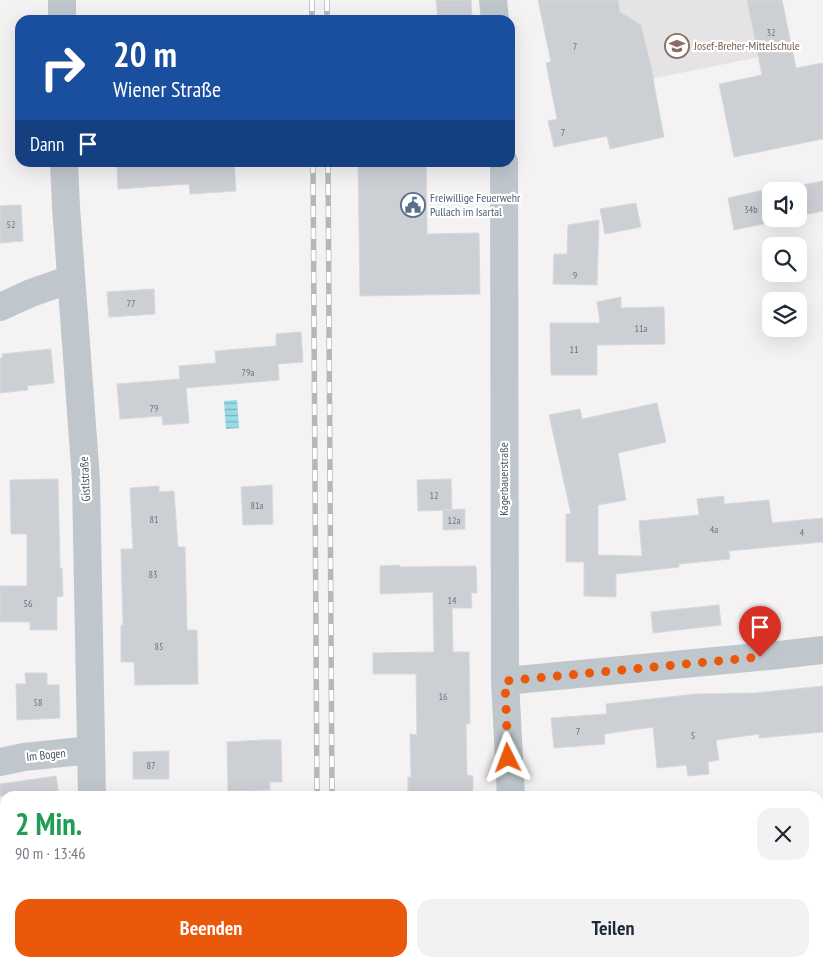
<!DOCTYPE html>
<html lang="de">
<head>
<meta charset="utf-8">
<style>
	:root { --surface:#fff; --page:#f2f2f3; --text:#1f2937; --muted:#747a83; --accent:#ea580c }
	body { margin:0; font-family:"PT Sans Narrow",sans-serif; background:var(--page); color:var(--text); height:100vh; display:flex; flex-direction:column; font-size:19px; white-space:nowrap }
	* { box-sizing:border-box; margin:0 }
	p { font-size:16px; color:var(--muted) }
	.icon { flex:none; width:28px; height:28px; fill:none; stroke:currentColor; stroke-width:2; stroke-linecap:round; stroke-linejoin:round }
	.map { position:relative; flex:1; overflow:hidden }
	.drawer { position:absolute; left:0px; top:791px; width:824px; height:176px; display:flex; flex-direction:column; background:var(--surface); border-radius:15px 15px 0 0; box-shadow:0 5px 20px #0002 }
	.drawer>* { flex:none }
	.hud { position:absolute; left:15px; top:15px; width:500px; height:152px; border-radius:15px; box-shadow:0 5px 20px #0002; background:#1a4fa0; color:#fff; overflow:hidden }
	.tools { position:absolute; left:762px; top:182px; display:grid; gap:10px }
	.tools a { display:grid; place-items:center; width:45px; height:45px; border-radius:10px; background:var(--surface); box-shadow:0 5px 20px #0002; font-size:25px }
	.pin { position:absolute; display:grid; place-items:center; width:42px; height:42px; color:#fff; margin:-51px -21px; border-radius:50% 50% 50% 0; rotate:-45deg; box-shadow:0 0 5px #0007 }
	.pin .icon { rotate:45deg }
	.me { position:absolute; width:55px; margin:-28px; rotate:357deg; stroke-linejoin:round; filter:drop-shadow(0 0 4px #0008) }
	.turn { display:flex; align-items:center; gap:18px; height:105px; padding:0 15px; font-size:22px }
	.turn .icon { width:65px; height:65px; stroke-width:2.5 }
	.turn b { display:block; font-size:35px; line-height:42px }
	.then { display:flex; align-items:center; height:48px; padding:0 15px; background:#0003; gap:10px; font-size:19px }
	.round { display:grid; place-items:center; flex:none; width:52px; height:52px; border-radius:15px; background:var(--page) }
	.head { display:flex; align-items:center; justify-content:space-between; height:85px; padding:0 15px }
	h1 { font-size:30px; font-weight:700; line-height:38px; color:#1e9e55 }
	.button { display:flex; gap:10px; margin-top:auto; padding:10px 15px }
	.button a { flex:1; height:58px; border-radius:15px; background:var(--accent); color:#fff; font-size:20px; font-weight:700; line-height:58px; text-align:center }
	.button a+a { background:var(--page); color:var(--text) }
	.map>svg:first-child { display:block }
	.education { fill:#e5e3e3 }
	.water { fill:url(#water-rules) }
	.building { fill:#cccfd4; stroke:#d6d9dc }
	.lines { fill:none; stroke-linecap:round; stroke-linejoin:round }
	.minor { stroke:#bfc7cd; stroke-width:28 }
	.rail-casing { stroke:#b5b8bb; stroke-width:5.5 }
	.rail { stroke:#fff; stroke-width:4; stroke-dasharray:11; stroke-linecap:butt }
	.route { stroke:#ea580c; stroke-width:9; stroke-dasharray:0 16.2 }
	.labels { text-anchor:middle; stroke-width:4.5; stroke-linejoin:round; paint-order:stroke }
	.number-label { font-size:10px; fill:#6b747c }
	.education-label { font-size:12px; fill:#785e54; stroke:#fff; text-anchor:start }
	.service-label { font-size:12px; fill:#4e5e75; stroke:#fff; text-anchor:start }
	.street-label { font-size:12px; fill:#4b565e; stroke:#fff }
</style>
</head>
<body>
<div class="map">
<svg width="823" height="967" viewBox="0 0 823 967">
	<defs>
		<pattern id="water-rules" width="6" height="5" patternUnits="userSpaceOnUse" patternTransform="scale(1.25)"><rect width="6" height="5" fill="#96dbe6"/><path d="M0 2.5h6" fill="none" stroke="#7cb4be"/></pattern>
	</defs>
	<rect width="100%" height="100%" fill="#f4f2f2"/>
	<path class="education" d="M 538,0 L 782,0 L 793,50 L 597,90 L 552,92 L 546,63 L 565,59 L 563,44 L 548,47 Z"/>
	<path class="water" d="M 237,400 L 239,428 L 226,429 L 224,401 Z"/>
	<path class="building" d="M 436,0 L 471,0 L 472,20 L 438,20 Z
		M 538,0 L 618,0 L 620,12 L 641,25 L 654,79 L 653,79 L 664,137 L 610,149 L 607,136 L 554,147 L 548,121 L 557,119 L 546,63 L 551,62 Z
		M 747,0 L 782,0 L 796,68 L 823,63 L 823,139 L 734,157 L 719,84 L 762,75 Z
		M 117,162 L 234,162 L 236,191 L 190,194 L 189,184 L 118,189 Z
		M 358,162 L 426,162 L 427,234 L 479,233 L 480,294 L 360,296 Z
		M 823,181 L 823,211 L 799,216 L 799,191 L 773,191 Z
		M 769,189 L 770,192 L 771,192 L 771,219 L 787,219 L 734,230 L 728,198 Z
		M 636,203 L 641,227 L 605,234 L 600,209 Z
		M 21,205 L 23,241 L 0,243 L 0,206 Z
		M 599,220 L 597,285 L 553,284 L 554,254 L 567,254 L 568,225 Z
		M 154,289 L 155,314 L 109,317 L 107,292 Z
		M 621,297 L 621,308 L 664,307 L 665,344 L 597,345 L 597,375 L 551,375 L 550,323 L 600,323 L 597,302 Z
		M 301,332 L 303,362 L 278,364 L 279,380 L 186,388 L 189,423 L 163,425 L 162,416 L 120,419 L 117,384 L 180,379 L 179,366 L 216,363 L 215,351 L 276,346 L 276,334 Z
		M 51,349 L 54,383 L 27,386 L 28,390 L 0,393 L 0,358 L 3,358 L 2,354 Z
		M 657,403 L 666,442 L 618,453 L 626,500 L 598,505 L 598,555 L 642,556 L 639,521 L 699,515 L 697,499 L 724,496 L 724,504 L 769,500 L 772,523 L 823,518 L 823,542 L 729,551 L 730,559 L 679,564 L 679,567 L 616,574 L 616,597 L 584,596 L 584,562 L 566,562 L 566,514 L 571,514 L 549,415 L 580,409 L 582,419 Z
		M 58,479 L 60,568 L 62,568 L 63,596 L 57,597 L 57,630 L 30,630 L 30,622 L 0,622 L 0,586 L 27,586 L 27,534 L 11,534 L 10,480 Z
		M 451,479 L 452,510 L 418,511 L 417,480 Z
		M 272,485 L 273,524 L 243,525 L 241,487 Z
		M 159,486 L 159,492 L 174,491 L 178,547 L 185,547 L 187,630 L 197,630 L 198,684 L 135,685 L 134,662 L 121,662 L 121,625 L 123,625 L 121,549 L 133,549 L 130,488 Z
		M 465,509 L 465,529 L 443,530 L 443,510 Z
		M 400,565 L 400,567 L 476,566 L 477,593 L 471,593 L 472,608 L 452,608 L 453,652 L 469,652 L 470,724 L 466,724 L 467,775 L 473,776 L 473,796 L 408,796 L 408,777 L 411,777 L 410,734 L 417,735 L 416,674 L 373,674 L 373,653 L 434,652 L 433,592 L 380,594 L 380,566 Z
		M 719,605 L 721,625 L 653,633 L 651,612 Z
		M 25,673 L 47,673 L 47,685 L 59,685 L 60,718 L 17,720 L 16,684 L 26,684 Z
		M 823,686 L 823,732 L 759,738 L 759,734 L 716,740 L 719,760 L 708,762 L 709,774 L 688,776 L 686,765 L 657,768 L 653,727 L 604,734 L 605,744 L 554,748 L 551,718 L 607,714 L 606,704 L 696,694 L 755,693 Z
		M 263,740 L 281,740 L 282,782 L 270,782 L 270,790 L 228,791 L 227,742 Z
		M 169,751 L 169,779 L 133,779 L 133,752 Z
		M 56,776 L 59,796 L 0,796 L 0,784 Z"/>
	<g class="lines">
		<path class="minor" d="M 493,0 L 495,20
			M 62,20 L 62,0
			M 64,162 L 66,207 L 86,480 L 92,796
			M 504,162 L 505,681 L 511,796
			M 0,307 L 31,293 L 71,279
			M 505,681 L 779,655 L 823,650
			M 0,762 L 24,757 L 91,750
			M 93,962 L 93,967
			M 519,962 L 519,967"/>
		<defs>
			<path id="rail" d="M 312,0 L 312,20
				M 327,0 L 327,20
				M 313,162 L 317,796
				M 328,162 L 332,796
				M 319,962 L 319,967
				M 333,962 L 333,967"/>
		</defs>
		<use href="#rail" class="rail-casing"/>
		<use href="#rail" class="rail"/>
	</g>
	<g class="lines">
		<path class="route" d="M 508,758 L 505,681 L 760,657"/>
	</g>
	<defs>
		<symbol id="school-ring" viewBox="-11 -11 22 22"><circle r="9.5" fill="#fff" stroke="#8d6e63" stroke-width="1.5"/><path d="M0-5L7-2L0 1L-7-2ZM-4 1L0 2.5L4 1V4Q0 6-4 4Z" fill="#8d6e63"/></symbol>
		<symbol id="civic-ring" viewBox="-11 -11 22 22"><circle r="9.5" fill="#fff" stroke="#5c6f8a" stroke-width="1.5"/><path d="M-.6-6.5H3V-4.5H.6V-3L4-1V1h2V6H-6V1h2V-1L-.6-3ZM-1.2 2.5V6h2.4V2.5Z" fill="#5c6f8a"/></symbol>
	</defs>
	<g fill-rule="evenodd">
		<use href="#school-ring" x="663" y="32" width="28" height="28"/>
		<use href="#civic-ring" x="399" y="191" width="28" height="28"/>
	</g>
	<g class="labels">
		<g class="number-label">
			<text x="771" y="36">32</text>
			<text x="575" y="50">7</text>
			<text x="563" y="136">7</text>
			<text x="751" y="213">34b</text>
			<text x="11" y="228">52</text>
			<text x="575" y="279">9</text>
			<text x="131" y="307">77</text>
			<text x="641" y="332">11a</text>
			<text x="574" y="353">11</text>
			<text x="248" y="376">79a</text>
			<text x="154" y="412">79</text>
			<text x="434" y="499">12</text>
			<text x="257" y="509">81a</text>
			<text x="154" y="523">81</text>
			<text x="454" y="524">12a</text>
			<text x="714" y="533">4a</text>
			<text x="802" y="536">4</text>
			<text x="153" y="578">83</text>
			<text x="452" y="604">14</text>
			<text x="28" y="607">56</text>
			<text x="159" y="650">85</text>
			<text x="443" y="700">16</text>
			<text x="38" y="706">58</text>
			<text x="578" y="735">7</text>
			<text x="693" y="739">5</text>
			<text x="151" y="769">87</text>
		</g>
		<g class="education-label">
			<text x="694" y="50">Josef-Breher-Mittelschule</text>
		</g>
		<g class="service-label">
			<text x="430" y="202">Freiwillige Feuerwehr<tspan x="430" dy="14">Pullach im Isartal</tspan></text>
		</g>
		<g class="street-label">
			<text transform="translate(85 479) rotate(-93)" y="4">Gistlstraße</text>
			<text transform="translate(504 479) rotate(-90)" y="4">Kagerbauerstraße</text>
			<text transform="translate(46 755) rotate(-6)" y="4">Im Bogen</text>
		</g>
	</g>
</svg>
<div class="tools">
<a><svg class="icon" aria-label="sound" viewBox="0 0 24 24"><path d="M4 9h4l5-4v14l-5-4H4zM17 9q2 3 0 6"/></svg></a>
<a><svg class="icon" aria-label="search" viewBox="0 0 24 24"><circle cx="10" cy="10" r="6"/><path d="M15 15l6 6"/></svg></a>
<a><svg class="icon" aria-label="layers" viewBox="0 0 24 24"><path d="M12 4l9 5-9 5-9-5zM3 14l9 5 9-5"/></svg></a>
</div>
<div class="pin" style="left:760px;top:657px;background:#d93025"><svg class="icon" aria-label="arrive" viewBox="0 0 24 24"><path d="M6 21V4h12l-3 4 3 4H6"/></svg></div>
<svg class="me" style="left:508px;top:758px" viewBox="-20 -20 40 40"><path d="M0-17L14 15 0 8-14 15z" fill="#ea580c" stroke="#fff" stroke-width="4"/></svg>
<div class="hud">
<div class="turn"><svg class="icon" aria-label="right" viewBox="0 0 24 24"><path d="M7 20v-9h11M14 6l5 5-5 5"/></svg><div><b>20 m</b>Wiener Straße</div></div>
<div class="then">Dann<svg class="icon" aria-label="arrive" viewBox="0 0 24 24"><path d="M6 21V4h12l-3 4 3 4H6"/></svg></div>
</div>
<section class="drawer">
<div class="head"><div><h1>2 Min.</h1><p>90 m · 13:46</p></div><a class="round"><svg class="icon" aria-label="close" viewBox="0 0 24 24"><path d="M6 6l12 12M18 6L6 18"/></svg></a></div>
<div class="button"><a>Beenden</a><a>Teilen</a></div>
</section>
</div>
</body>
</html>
